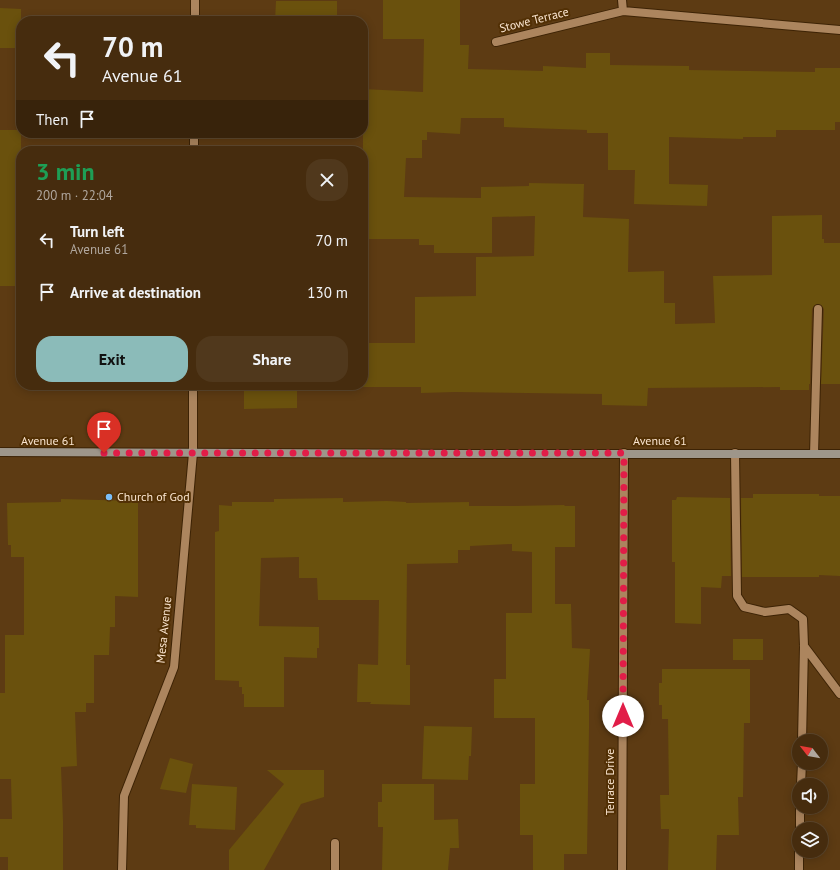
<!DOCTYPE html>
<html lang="en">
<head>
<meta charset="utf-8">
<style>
	:root { --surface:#462c0e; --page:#50381c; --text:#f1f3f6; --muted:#b0a79e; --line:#5e482e; --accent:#8bbbb9 }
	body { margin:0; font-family:"PT Sans",sans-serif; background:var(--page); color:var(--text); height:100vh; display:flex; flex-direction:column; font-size:15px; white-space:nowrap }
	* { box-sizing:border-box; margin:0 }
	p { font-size:13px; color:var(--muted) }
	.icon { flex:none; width:22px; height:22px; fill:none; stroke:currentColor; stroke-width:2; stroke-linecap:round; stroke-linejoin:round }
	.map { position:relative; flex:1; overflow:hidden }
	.panel { position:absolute; left:16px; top:146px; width:352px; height:244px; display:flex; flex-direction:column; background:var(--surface); border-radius:16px; box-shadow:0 2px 10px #0003,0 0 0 1px var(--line) }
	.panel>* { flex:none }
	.top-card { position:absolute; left:16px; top:16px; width:352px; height:122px; border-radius:16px; box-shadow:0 2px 10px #0003,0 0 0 1px var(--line); background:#462c0e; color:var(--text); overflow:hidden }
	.needle { width:26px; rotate:301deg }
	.tools { position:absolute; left:792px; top:734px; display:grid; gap:8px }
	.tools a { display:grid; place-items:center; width:36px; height:36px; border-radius:50%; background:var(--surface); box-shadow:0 2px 10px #0003,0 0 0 1px var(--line); font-size:20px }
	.pin { position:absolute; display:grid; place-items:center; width:34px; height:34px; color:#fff; margin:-41px -17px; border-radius:50% 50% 50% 0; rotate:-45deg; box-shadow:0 0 4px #0007 }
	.pin .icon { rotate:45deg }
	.me { position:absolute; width:44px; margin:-22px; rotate:0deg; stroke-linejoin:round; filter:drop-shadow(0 0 3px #0008) }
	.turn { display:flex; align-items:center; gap:14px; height:84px; padding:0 20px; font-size:18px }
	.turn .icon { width:52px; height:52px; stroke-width:2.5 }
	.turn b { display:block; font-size:28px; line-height:34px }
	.then { display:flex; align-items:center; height:38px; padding:0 20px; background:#0003; gap:8px; font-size:15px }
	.round { display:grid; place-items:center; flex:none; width:42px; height:42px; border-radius:16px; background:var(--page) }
	.headline { display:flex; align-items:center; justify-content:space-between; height:68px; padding:0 20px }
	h1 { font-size:24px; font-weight:700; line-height:30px; color:#1e9e55 }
	.button { display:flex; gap:8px; margin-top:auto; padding:8px 20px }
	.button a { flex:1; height:46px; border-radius:16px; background:var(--accent); color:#111; font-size:16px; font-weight:700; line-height:46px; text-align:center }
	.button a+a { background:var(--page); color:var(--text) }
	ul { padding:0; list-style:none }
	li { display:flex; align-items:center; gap:12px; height:52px; padding:0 20px }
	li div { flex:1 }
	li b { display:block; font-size:15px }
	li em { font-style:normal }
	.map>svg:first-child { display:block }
	.building { fill:#6a510d }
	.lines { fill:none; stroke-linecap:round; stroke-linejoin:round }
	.lane-casing { stroke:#3d2305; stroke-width:10 }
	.street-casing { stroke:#3d2305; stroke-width:10 }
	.secondary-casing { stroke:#3d2305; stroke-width:10 }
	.lane { stroke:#ac855e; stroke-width:8 }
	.street { stroke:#ac855e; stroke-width:8 }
	.secondary { stroke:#9e968a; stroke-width:8 }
	.route { stroke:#e11d48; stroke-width:7; stroke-dasharray:0 12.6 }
	.poi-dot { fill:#7bbef9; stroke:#523005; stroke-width:1.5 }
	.labels { text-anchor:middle; stroke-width:4; stroke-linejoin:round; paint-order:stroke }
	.street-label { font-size:12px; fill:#fae5d0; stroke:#523005 }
	.poi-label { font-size:12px; fill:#fae5d0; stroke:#523005; text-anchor:start }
</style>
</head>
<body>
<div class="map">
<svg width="840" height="870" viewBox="0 0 840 870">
	<rect width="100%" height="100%" fill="#5d3b13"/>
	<path class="building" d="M 383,0 L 460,0 L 460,45 L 469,45 L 468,69 L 543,71 L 543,66 L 586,68 L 586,53 L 610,53 L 610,65 L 689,66 L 689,70 L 815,72 L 815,68 L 840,68 L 840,122 L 835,122 L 835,130 L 776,130 L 776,137 L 743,137 L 743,139 L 669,137 L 669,184 L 708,185 L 707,206 L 634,204 L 635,170 L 608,170 L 608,133 L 587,133 L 587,130 L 504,127 L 504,118 L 461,118 L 460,134 L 427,132 L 427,140 L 422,140 L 422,158 L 406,158 L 404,197 L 481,198 L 481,187 L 529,186 L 529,183 L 584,184 L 583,217 L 629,219 L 628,272 L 664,271 L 664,303 L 675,303 L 675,324 L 715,323 L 713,276 L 772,275 L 772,216 L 822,215 L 822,239 L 824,239 L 824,243 L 840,243 L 840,384 L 821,384 L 824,309 L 821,305 L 818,304 L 814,306 L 812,309 L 810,384 L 809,384 L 809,390 L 780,390 L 780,387 L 648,388 L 647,406 L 602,405 L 602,394 L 455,392 L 421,393 L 421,387 L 363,387 L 363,346 L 366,346 L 365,343 L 415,343 L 415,297 L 476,296 L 476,257 L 534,256 L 535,216 L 492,217 L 492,253 L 434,253 L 434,245 L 419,245 L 419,239 L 363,239 L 363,89 L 423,92 L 424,39 L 383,39 Z
		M 276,1 L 337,1 L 337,21 L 275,21 Z
		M 0,8 L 21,9 L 21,48 L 0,48 Z
		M 0,130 L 21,130 L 21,286 L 0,286 Z
		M 252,385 L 297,385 L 297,408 L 244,409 L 244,386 L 252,386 Z
		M 753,494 L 819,494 L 819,496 L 840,496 L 840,576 L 819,575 L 819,577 L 742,577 L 741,498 L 753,498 Z
		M 677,497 L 730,498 L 731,576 L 722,576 L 721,588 L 701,587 L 701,624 L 675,623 L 675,562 L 672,562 L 672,500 L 676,500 Z
		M 343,498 L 343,502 L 387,501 L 406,502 L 406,503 L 469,502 L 469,506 L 514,506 L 564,505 L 565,506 L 575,506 L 575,547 L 555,547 L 555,604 L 571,604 L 572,648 L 590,649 L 587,700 L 589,700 L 589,728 L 587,854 L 564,854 L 564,870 L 533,870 L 533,835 L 520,835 L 520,784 L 535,784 L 535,718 L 494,718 L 494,679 L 506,679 L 506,613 L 532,613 L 532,552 L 512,551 L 512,544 L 470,546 L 470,550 L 458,550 L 458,563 L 407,564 L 406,665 L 410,665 L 410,705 L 370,704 L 371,702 L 357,702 L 358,664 L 378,665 L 379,600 L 318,600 L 317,578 L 299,578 L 299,557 L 261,558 L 259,626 L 319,627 L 319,648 L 317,648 L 317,658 L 284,657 L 284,707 L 244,707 L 244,694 L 242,694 L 242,687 L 239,687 L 239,681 L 215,680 L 215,532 L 219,531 L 219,505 L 232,506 L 232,502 L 274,502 L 274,499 Z
		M 61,499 L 138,501 L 138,597 L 115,596 L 115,627 L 110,627 L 109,655 L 94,655 L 94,703 L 86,703 L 86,712 L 75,712 L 77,766 L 61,767 L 63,821 L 63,870 L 8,870 L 8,857 L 0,857 L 0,819 L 12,819 L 11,779 L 0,779 L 0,693 L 5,693 L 5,635 L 24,635 L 24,557 L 11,557 L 11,545 L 8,545 L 7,503 L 61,502 Z
		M 733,639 L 763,639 L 763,660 L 733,660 Z
		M 662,669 L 750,669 L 750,723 L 744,723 L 743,797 L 738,797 L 739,835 L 717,835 L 716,870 L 668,870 L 669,829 L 661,829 L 660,795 L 669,795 L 668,719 L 662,719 L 662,705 L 659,705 L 659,683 L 662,683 Z
		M 424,726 L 472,727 L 471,756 L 469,756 L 468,780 L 422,779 Z
		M 170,758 L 193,764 L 186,793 L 160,789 Z
		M 267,770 L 324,770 L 324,797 L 301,804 L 264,870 L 229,870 L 229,850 L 284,784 Z
		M 192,784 L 237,787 L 235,830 L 196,828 L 196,825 L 189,825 Z
		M 382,784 L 434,784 L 434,820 L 458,819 L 459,848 L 450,848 L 448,870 L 382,870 L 383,827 L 378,827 L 378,802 L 382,802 Z"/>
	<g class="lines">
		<defs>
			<path id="lane" d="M 735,453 L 737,596 L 744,607 L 765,612 L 789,609 L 803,619 L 804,646 L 802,741
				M 814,454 L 818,309
				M 804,646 L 840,694
				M 801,785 L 802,763
				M 800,829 L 800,807
				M 799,870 L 799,851"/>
			<path id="street" d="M 622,0 L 623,11
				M 195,21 L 195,0
				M 496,42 L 623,11 L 840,30
				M 194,151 L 194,133
				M 122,870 L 124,796 L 174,667 L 193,453 L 193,385
				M 335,870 L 335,843
				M 622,870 L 624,453"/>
			<path id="secondary" d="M 0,452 L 464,454 L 840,454"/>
		</defs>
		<use href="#lane" class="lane-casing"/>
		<use href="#street" class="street-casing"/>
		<use href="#secondary" class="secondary-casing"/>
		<use href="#lane" class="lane"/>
		<use href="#street" class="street"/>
		<use href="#secondary" class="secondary"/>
	</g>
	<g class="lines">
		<path class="route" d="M 104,453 L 624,453 L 623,716"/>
	</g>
	<circle class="poi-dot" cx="109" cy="497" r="4"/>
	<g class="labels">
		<g class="street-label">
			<text transform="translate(534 20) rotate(-14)" y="4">Stowe Terrace</text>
			<text x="48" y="445">Avenue 61</text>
			<text x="660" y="445">Avenue 61</text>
			<text transform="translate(164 630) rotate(-84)" y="4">Mesa Avenue</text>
			<text transform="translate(610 782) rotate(-90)" y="4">Terrace Drive</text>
		</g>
		<g class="poi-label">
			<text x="117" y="501">Church of God</text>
		</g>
	</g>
</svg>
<div class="tools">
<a><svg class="needle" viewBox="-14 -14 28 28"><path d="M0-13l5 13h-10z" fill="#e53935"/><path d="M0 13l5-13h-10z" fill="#b0a79e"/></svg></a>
<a><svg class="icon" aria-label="sound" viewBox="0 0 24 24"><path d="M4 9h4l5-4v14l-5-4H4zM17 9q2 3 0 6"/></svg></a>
<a><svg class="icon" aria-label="layers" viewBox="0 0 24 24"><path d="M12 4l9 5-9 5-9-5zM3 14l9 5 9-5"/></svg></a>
</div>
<div class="pin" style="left:104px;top:453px;background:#d93025"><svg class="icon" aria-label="arrive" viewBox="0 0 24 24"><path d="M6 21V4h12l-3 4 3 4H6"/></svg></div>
<svg class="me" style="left:623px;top:716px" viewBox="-20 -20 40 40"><circle r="19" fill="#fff"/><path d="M0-13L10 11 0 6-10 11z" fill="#e11d48"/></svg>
<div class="top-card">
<div class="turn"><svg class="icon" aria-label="left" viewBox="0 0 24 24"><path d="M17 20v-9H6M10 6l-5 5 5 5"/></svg><div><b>70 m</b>Avenue 61</div></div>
<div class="then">Then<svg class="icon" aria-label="arrive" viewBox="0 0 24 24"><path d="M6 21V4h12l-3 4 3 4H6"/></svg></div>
</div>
<section class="panel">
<div class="headline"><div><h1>3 min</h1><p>200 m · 22:04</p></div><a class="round"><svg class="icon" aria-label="close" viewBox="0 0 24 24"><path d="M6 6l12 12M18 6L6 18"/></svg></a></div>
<ul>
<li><svg class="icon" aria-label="left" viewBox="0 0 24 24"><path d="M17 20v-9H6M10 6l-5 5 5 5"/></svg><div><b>Turn left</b><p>Avenue 61</p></div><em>70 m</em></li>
<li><svg class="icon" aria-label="arrive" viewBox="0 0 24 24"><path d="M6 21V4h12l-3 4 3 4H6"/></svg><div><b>Arrive at destination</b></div><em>130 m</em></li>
</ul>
<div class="button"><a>Exit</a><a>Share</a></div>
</section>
</div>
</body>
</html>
